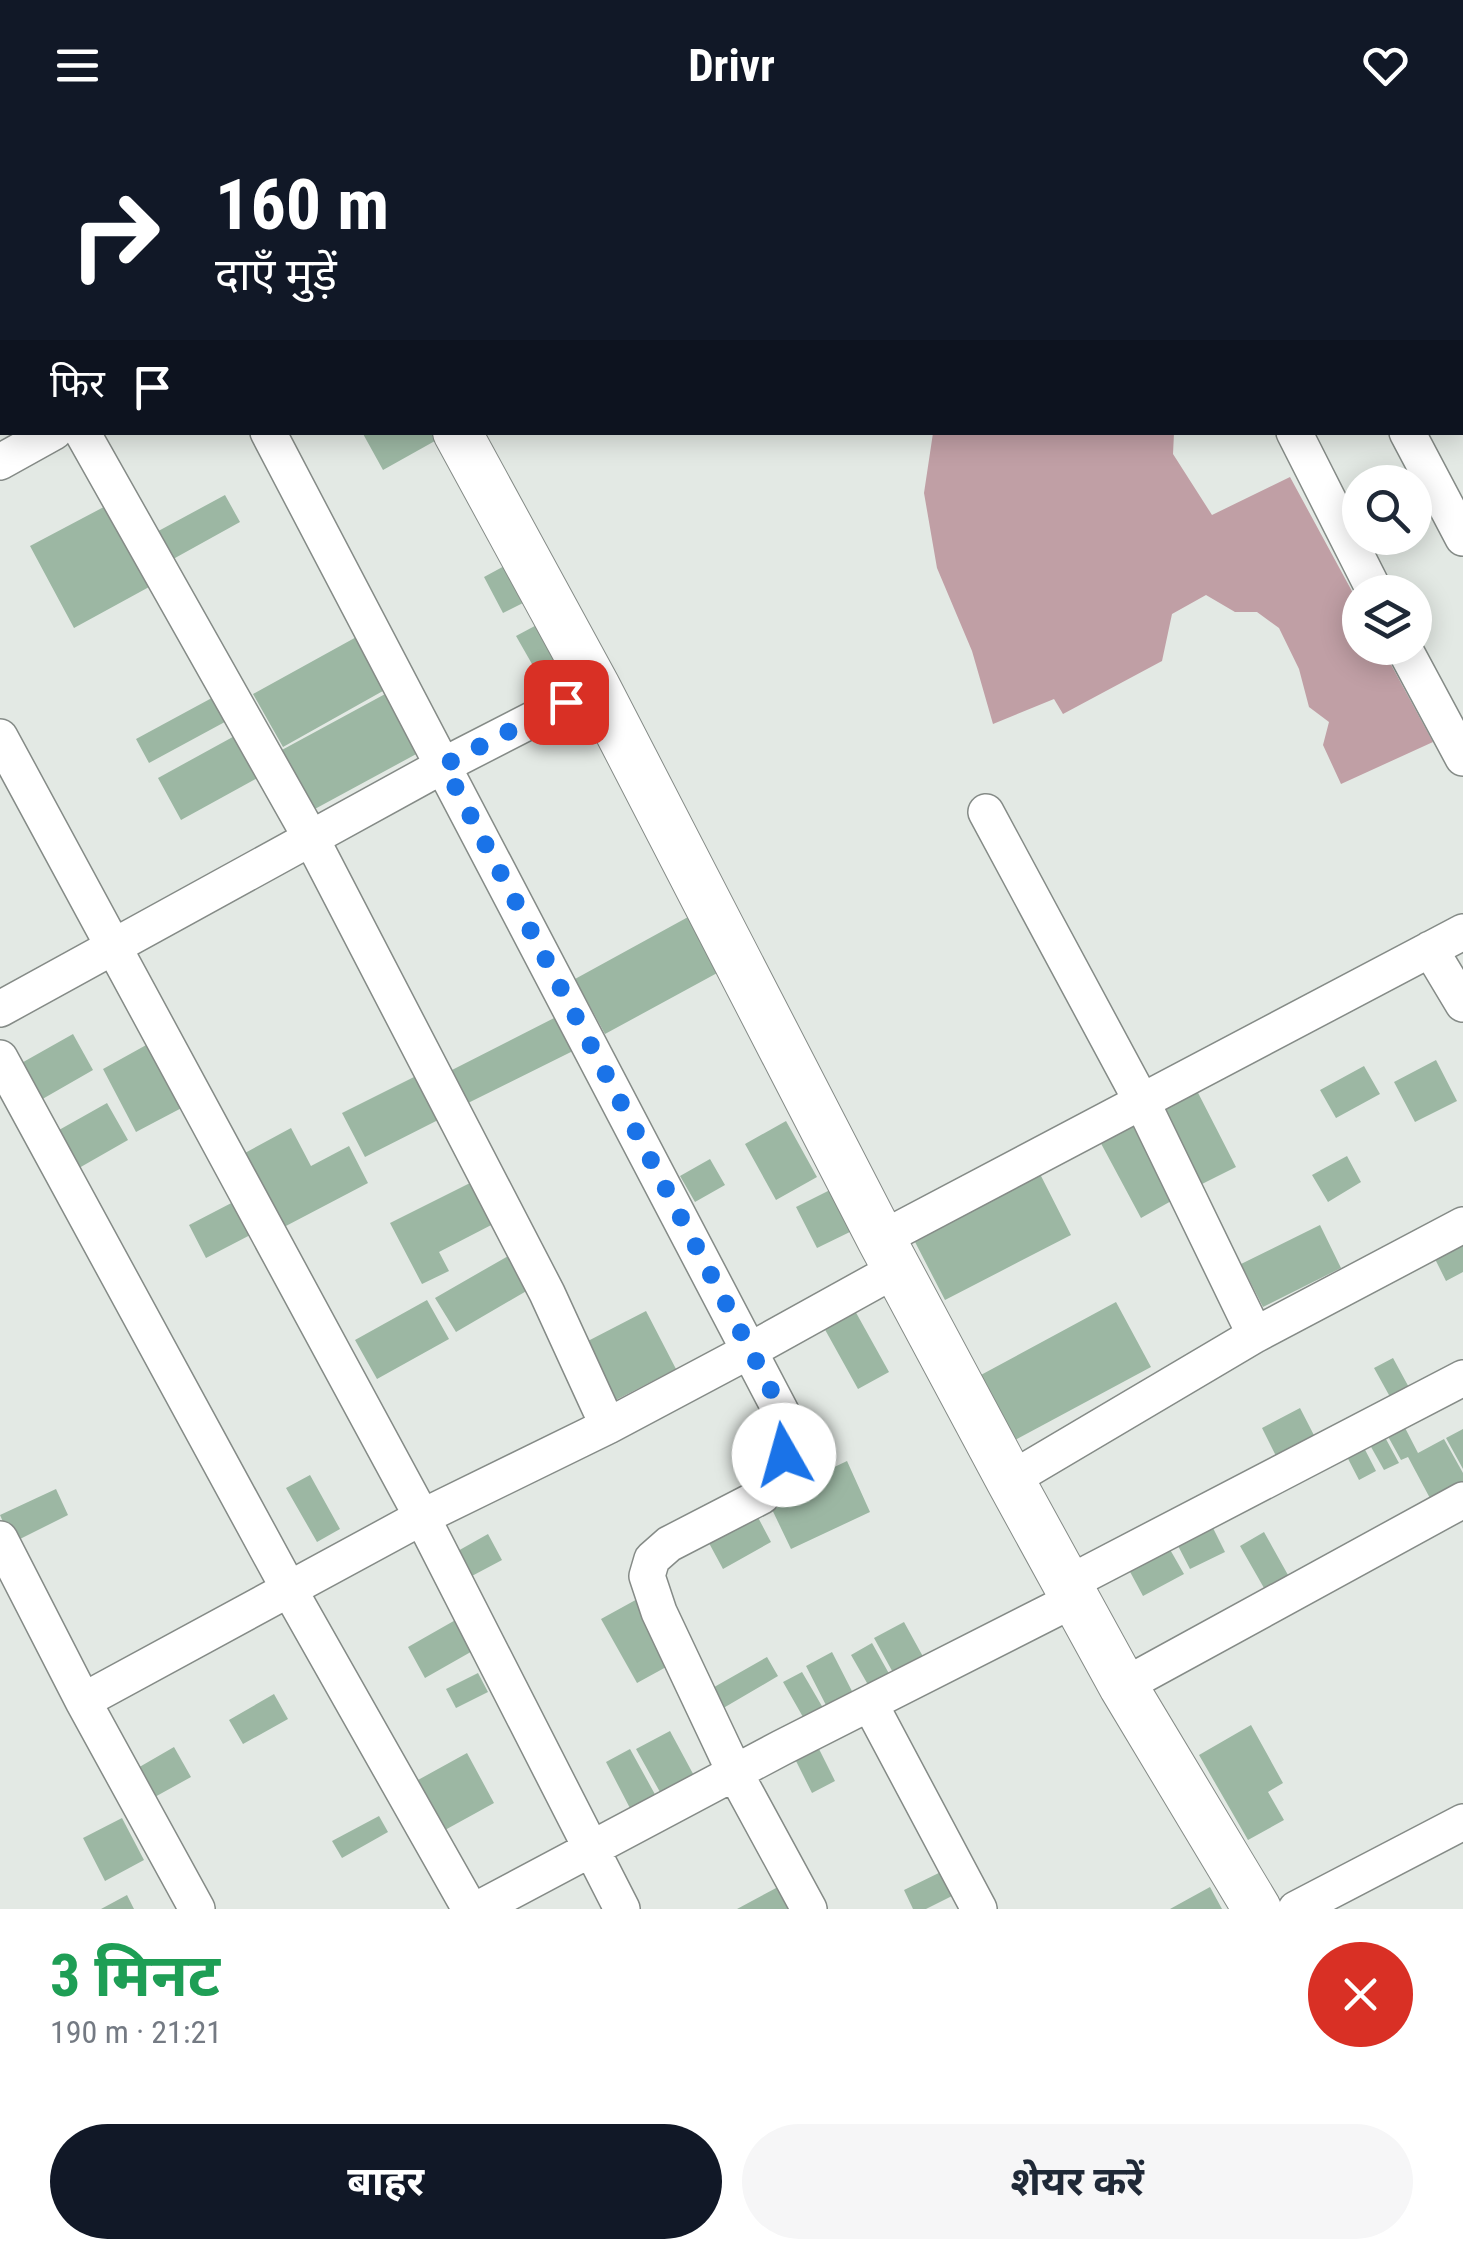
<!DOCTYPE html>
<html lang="hi">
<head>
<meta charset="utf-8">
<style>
	:root { --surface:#fff; --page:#f6f6f7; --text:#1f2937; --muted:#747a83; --accent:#111827 }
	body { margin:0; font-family:"Roboto Condensed","Noto Sans Devanagari",sans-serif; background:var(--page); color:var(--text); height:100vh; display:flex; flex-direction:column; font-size:38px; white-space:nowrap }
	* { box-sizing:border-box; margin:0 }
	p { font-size:32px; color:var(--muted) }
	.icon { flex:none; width:55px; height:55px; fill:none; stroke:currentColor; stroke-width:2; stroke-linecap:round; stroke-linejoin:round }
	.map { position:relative; height:1779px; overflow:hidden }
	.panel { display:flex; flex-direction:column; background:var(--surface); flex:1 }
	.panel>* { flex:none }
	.banner { position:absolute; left:0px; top:0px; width:1465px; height:305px; box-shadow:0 5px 25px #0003; background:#111827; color:#fff; overflow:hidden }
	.buttons { position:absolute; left:1342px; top:335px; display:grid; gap:20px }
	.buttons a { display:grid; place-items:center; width:90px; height:90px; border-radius:50%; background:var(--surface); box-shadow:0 5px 25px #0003; font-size:50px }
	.pin { position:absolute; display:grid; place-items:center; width:85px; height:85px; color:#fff; margin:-42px; border-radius:20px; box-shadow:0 5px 15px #0006 }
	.me { position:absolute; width:110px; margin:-55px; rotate:353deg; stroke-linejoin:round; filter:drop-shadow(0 0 8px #0008) }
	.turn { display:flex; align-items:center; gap:35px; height:210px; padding:0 50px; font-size:45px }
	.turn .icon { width:130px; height:130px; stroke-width:2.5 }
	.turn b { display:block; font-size:70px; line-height:85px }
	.then { display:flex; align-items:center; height:95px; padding:0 50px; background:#0003; gap:20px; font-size:38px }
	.round { display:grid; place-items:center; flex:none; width:105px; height:105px; border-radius:52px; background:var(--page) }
	.overview { display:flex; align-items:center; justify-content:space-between; height:170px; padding:0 50px }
	h1 { font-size:60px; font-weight:700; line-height:75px; color:#1e9e55 }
	.button { display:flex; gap:20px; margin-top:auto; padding:20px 50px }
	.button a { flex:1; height:115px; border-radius:60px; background:var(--accent); color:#fff; font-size:40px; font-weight:700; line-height:115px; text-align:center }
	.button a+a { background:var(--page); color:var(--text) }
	header { display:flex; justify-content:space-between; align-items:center; height:130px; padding:0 50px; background:var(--accent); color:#fff; font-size:45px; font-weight:700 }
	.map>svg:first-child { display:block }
	.water { fill:#c09fa5 }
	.building { fill:#9cb7a3 }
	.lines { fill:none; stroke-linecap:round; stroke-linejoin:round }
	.street-casing { stroke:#858b87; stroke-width:38 }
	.secondary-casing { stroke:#858b87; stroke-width:50 }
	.street { stroke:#fff; stroke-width:35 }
	.secondary { stroke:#fff; stroke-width:48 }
	.route { stroke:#1a73e8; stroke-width:18; stroke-dasharray:0 32.4 }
</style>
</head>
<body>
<header><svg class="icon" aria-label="menu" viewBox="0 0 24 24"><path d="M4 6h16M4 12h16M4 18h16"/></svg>Drivr<svg class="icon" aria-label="heart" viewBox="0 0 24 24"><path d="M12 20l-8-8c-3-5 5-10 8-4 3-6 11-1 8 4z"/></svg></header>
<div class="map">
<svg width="1463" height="1779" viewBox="0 0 1463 1779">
	<rect width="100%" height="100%" fill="#e3e9e4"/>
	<path class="water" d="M 933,303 L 1174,303 L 1173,324 L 1212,385 L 1290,347 L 1360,476 L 1360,518 L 1382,518 L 1433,612 L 1341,654 L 1323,615 L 1329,592 L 1309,577 L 1299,539 L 1279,498 L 1257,482 L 1235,482 L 1206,465 L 1172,484 L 1162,531 L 1063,584 L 1054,569 L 993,594 L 972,521 L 937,438 L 924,363 Z"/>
	<path class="building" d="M 362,302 L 440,302 L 442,307 L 383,340 Z
		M 225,365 L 240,392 L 166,433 L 151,405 Z
		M 117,370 L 160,451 L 74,498 L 30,416 Z
		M 508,434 L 527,471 L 503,483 L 484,447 Z
		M 546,490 L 578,545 L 548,562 L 516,506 Z
		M 360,505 L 390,557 L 283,617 L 253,564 Z
		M 221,563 L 234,587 L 149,633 L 136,609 Z
		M 387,563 L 420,622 L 313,680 L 280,621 Z
		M 240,603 L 263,645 L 181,690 L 158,648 Z
		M 699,781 L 730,836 L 605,904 L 575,849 Z
		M 562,884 L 579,918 L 466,974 L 450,941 Z
		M 73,904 L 93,940 L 39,971 L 18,935 Z
		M 157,909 L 191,973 L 136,1002 L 103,939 Z
		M 1436,930 L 1457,971 L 1415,992 L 1394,952 Z
		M 1364,936 L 1380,964 L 1336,988 L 1320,960 Z
		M 424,942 L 446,986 L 365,1027 L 342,983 Z
		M 1194,955 L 1236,1037 L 1192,1059 L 1151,978 Z
		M 107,973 L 128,1010 L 79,1038 L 59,1000 Z
		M 1129,989 L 1173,1070 L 1141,1088 L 1097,1006 Z
		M 786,991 L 817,1047 L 776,1070 L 745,1014 Z
		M 291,998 L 311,1036 L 349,1016 L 368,1053 L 284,1097 L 245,1023 Z
		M 1347,1026 L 1361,1052 L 1328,1072 L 1312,1045 Z
		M 710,1029 L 725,1055 L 695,1072 L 680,1046 Z
		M 1040,1044 L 1071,1105 L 945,1170 L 914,1110 Z
		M 478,1049 L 499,1091 L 439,1122 L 449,1141 L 422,1154 L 390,1093 Z
		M 834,1058 L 854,1100 L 817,1118 L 796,1077 Z
		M 241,1068 L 258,1101 L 206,1128 L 189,1095 Z
		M 1320,1095 L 1341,1138 L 1263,1177 L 1241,1134 Z
		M 1463,1110 L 1463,1142 L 1446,1151 L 1433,1125 Z
		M 515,1122 L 535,1156 L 456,1202 L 435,1168 Z
		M 427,1170 L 449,1209 L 377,1249 L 355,1210 Z
		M 1116,1172 L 1151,1237 L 1015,1310 L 979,1246 Z
		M 854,1179 L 889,1242 L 858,1259 L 823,1196 Z
		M 646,1181 L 676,1239 L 616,1270 L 586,1212 Z
		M 1393,1228 L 1412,1263 L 1394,1274 L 1374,1238 Z
		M 1300,1278 L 1318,1313 L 1279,1332 L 1262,1298 Z
		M 1402,1292 L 1418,1323 L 1444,1309 L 1463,1343 L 1463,1356 L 1432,1372 L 1408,1327 L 1401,1330 L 1385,1301 Z
		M 1463,1299 L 1463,1339 L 1446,1308 Z
		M 1381,1300 L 1399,1333 L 1384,1340 L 1366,1308 Z
		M 1360,1310 L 1376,1341 L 1359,1350 L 1343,1319 Z
		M 847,1331 L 870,1382 L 791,1419 L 767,1369 Z
		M 310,1345 L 340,1399 L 317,1412 L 286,1358 Z
		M 56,1359 L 68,1385 L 12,1413 L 0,1385 Z
		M 752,1376 L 771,1412 L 723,1439 L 703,1402 Z
		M 1210,1392 L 1225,1422 L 1190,1439 L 1175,1410 Z
		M 1264,1402 L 1288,1445 L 1264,1458 L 1240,1416 Z
		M 488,1404 L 502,1430 L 470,1447 L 456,1422 Z
		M 1168,1416 L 1184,1444 L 1143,1466 L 1128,1438 Z
		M 641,1467 L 677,1531 L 637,1553 L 601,1489 Z
		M 466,1484 L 483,1515 L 425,1548 L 408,1517 Z
		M 904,1492 L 926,1532 L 896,1548 L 874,1508 Z
		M 872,1513 L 892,1549 L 871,1560 L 851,1525 Z
		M 832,1522 L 855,1567 L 829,1581 L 806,1536 Z
		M 767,1527 L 778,1546 L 720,1580 L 709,1560 Z
		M 802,1542 L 826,1583 L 807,1594 L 783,1552 Z
		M 478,1543 L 488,1562 L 456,1578 L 446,1559 Z
		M 274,1564 L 288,1589 L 243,1614 L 229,1590 Z
		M 1251,1595 L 1283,1653 L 1268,1662 L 1284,1690 L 1248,1710 L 1199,1625 Z
		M 670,1601 L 698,1653 L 665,1671 L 636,1619 Z
		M 814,1609 L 835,1651 L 812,1663 L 791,1621 Z
		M 174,1617 L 191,1647 L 153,1668 L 136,1639 Z
		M 630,1619 L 657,1668 L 632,1682 L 606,1632 Z
		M 467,1623 L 494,1673 L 445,1700 L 418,1650 Z
		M 379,1686 L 388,1702 L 342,1728 L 332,1711 Z
		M 122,1688 L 144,1730 L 105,1751 L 83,1708 Z
		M 951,1737 L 962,1761 L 926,1779 L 913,1779 L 904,1760 Z
		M 793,1749 L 797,1779 L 737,1779 Z
		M 1210,1757 L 1222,1779 L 1170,1779 Z
		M 127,1765 L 134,1779 L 101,1779 Z"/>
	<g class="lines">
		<defs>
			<path id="street" d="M 817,0 L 819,2
				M 947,0 L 949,2
				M 1146,0 L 1147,2
				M 1347,0 L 1349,2
				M 594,2 L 599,0
				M 1398,2 L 1403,0
				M 1462,161 L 1463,162
				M 82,302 L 312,710 L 547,1163 L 608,1296
				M 268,302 L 788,1295 L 784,1325 L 762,1366 L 669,1414 L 652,1429 L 647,1446 L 659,1482 L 735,1643 L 809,1779
				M 1294,302 L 1375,462
				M 1407,302 L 1463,408
				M 0,332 L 54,302
				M 1404,518 L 1463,628
				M 0,607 L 422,1387 L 622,1779
				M 986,682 L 1142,972 L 1255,1205
				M 1430,819 L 1463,874
				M 0,879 L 444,635 L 596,557
				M 0,928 L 290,1461 L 470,1779
				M 881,1109 L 1463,802
				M 1010,1350 L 1255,1205 L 1463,1095
				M 0,1409 L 83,1571 L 197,1779
				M 1067,1454 L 1463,1248
				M 1123,1556 L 1463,1370
				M 83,1571 L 422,1387 L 608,1296 L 749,1221 L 897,1139
				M 870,1574 L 979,1779
				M 478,1779 L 781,1618 L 1075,1469
				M 1296,1779 L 1463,1692"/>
			<path id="secondary" d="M 300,0 L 301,2
				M 457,302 L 596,557 L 881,1109 L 1010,1350 L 1123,1556 L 1257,1779"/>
		</defs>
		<use href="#street" class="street-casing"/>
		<use href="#secondary" class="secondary-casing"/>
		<use href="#street" class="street"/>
		<use href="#secondary" class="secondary"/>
	</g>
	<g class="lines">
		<path class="route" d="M 566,572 L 444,635 L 766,1250 L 788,1295 L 784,1325"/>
	</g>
</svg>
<div class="buttons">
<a><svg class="icon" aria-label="search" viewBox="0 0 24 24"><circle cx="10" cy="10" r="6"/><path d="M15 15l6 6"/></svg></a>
<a><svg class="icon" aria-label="layers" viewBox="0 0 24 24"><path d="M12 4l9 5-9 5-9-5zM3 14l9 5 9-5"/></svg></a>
</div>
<div class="pin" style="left:566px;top:572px;background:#d93025"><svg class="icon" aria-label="arrive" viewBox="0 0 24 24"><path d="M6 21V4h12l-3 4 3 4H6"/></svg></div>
<svg class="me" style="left:784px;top:1325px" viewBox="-20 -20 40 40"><circle r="19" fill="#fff"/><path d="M0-13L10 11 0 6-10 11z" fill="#1a73e8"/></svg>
<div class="banner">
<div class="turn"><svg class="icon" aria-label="right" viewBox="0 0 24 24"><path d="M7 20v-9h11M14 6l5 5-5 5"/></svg><div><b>160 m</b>दाएँ मुड़ें</div></div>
<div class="then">फिर<svg class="icon" aria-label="arrive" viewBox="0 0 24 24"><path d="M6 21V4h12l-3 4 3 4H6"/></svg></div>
</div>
</div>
<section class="panel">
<div class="overview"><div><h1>3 मिनट</h1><p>190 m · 21:21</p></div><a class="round" style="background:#d93025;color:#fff"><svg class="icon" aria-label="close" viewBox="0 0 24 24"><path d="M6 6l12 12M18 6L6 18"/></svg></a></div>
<div class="button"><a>बाहर</a><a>शेयर करें</a></div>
</section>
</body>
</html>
